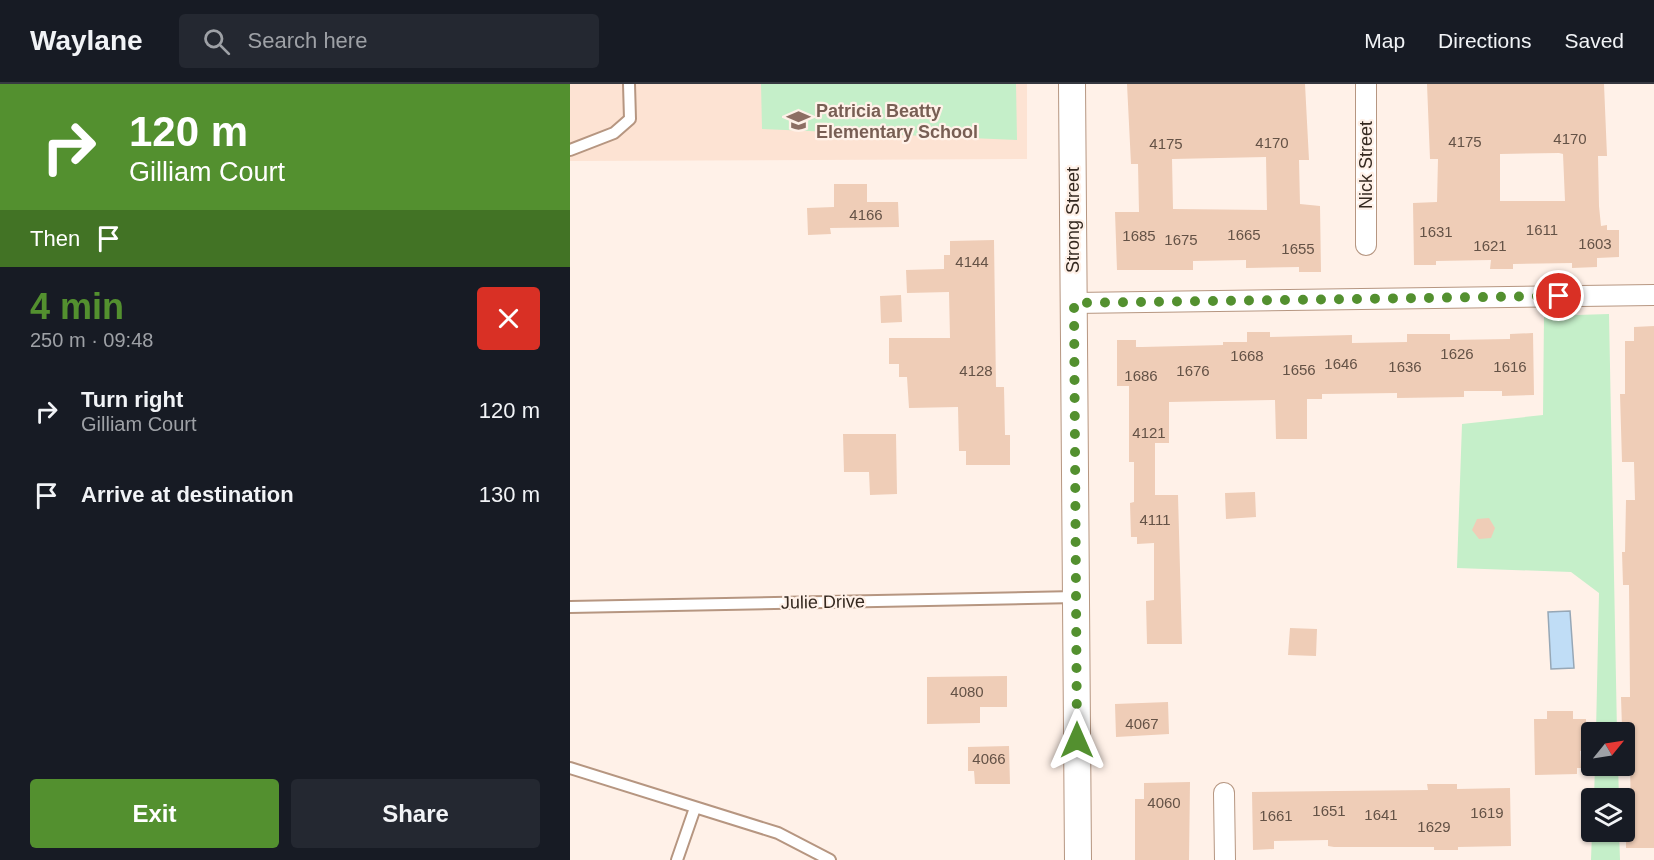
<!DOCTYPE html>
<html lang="en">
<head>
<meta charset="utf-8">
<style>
	:root { --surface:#171b24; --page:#242831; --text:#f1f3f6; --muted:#9ea1a6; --line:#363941; --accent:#53902f }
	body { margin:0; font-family:Arial,sans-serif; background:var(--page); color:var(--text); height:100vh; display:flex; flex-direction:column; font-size:22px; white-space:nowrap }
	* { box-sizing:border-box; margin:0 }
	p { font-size:20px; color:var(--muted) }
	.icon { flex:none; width:33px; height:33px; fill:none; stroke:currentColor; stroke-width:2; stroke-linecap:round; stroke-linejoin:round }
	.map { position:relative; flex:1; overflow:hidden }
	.drawer { display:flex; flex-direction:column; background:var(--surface); width:570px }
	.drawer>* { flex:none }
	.banner { background:#53902f; color:#fff; overflow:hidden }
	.needle { width:39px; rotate:60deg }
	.fabs { position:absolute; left:1011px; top:638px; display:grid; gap:12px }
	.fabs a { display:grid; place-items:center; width:54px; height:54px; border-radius:6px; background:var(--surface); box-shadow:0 2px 4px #0004; font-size:30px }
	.pin { position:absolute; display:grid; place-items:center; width:51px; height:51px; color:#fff; margin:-26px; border:3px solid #fff; border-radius:50%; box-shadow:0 2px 6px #0007 }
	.me { position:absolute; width:66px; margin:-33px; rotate:0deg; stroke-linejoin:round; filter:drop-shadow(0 0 4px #0008) }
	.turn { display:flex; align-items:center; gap:21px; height:126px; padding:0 30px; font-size:27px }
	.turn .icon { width:78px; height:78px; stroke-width:2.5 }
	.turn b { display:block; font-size:42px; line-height:51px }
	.then { display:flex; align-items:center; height:57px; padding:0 30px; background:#0003; gap:12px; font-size:22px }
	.round { display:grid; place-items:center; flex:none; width:63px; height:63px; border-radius:6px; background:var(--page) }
	.head { display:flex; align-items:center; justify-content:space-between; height:102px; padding:0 30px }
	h1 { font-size:36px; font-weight:600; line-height:45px; color:var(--accent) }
	.action { display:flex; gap:12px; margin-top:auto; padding:12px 30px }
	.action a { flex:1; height:69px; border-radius:6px; background:var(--accent); color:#fff; font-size:24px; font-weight:600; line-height:69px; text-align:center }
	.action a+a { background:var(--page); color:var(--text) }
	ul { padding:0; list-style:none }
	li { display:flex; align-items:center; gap:18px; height:84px; padding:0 30px }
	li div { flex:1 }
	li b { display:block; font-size:22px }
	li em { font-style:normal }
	header { display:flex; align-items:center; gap:36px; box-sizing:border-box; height:84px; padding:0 30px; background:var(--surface); border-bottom:2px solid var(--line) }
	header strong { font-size:28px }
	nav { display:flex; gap:33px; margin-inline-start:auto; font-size:21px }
	.search { width:420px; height:54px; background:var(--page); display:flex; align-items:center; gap:15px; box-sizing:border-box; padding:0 21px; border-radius:6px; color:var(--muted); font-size:22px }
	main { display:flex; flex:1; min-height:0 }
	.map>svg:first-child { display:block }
	.built { fill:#fde3d3 }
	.green { fill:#c5efc9 }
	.water { fill:#c0ddf6; stroke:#96a7b6; stroke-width:1.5 }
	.building { fill:#efcdb7; fill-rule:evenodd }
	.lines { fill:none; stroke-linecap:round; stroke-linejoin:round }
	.service-casing { stroke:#b69681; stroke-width:14 }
	.minor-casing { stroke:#b69681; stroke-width:22 }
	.tertiary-casing { stroke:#b69681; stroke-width:28 }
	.service { stroke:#fff; stroke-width:10 }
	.minor { stroke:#fff; stroke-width:20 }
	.tertiary { stroke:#fff; stroke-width:26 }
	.route { stroke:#53902f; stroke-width:10; stroke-dasharray:0 18 }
	.labels { text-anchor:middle; stroke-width:4.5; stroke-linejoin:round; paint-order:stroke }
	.number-label { font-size:15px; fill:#645246 }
	.education-label { font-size:18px; font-weight:bold; fill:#785e54; stroke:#fff1e8; text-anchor:start }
	.street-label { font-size:18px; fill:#352920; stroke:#fff1e8 }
</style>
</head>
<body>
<header>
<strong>Waylane</strong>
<div class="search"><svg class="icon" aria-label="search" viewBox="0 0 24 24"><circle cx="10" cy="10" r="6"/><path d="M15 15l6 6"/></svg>Search here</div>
<nav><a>Map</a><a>Directions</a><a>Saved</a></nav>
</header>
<main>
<section class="drawer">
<div class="banner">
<div class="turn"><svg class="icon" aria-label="right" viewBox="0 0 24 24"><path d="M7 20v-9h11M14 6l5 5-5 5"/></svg><div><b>120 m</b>Gilliam Court</div></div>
<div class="then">Then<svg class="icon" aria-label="arrive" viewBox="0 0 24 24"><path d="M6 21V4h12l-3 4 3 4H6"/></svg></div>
</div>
<div class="head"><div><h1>4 min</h1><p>250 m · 09:48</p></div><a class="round" style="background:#d93025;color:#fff"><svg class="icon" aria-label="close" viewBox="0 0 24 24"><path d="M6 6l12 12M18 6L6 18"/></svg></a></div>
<ul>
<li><svg class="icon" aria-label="right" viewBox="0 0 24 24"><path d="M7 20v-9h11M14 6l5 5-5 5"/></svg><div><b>Turn right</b><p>Gilliam Court</p></div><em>120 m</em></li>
<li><svg class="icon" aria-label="arrive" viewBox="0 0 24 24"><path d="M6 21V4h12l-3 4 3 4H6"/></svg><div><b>Arrive at destination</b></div><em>130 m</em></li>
</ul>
<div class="action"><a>Exit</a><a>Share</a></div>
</section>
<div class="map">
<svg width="1084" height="776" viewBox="0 0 1084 776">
	<rect width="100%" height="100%" fill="#fff1e8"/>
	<path class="built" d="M 0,0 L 457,0 L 457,75 L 0,77 Z"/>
	<path class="green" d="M 191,0 L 446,0 L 447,56 L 192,45 Z
		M 1039,230 L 1047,648 L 1026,648 L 1029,509 L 1001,488 L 887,484 L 892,340 L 973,331 L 974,232 Z
		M 1025,681 L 1048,681 L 1049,714 L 1024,714 Z
		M 1022,747 L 1049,747 L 1050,776 L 1021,776 Z"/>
	<path class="water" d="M 1000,527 L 1004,584 L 981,585 L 978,528 Z"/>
	<path class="building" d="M 557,0 L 735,0 L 739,76 L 729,76 L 730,120 L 750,122 L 751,188 L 729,188 L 729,183 L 676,184 L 676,176 L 623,177 L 623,186 L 547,186 L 545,128 L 569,128 L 568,80 L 561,80 ZM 696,73 L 697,126 L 603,125 L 602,75 Z
		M 857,0 L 1034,0 L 1037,72 L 1028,72 L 1029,122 L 1031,142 L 1037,141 L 1037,146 L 1049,146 L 1049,173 L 1027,174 L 1027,183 L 1002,184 L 1002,179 L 943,180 L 943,185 L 920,185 L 921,176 L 866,177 L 866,181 L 844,181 L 843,119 L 867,118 L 868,75 L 860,75 ZM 989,69 L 993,70 L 995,117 L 930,117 L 930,70 Z
		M 264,100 L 297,100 L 297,118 L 328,118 L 329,143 L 260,144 L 261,150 L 238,151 L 237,124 L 264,123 Z
		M 424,156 L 426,303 L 434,303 L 435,351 L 440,351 L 440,381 L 396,381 L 396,367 L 389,367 L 388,323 L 339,324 L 337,293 L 329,293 L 329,280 L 319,280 L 319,254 L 380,254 L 379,208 L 337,209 L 336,186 L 374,185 L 374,171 L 380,171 L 380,157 Z
		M 331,211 L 332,238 L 311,239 L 310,212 Z
		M 1084,242 L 1084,764 L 1056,764 L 1056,732 L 1061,732 L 1060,680 L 1058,644 L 1052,644 L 1051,613 L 1060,613 L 1059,501 L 1053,501 L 1052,468 L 1055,468 L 1056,416 L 1065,416 L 1064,378 L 1052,378 L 1050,310 L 1055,310 L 1055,257 L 1064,257 L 1064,243 Z
		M 677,248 L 700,248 L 700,253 L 782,251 L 782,259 L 837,258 L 837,250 L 880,250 L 880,256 L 940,255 L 940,250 L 963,249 L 964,311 L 932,312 L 932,307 L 894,307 L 894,313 L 827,314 L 827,309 L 752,310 L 752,315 L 737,315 L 737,355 L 706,355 L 705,316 L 599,318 L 599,359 L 585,359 L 585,411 L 608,411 L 612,560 L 577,560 L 576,517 L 584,516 L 584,459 L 567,460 L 567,453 L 561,453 L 560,419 L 564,418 L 564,378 L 559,378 L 559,302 L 547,302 L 547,256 L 566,256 L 566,263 L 572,263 L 653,261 L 653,258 L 677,258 Z
		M 273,350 L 326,350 L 327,410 L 300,411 L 299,388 L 274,388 Z
		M 685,408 L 686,433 L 656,435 L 655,409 Z
		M 919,434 L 925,444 L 921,454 L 909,455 L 902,446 L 907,435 Z
		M 720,544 L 747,545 L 746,572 L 718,571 Z
		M 437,592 L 437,623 L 410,623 L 410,639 L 357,640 L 357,593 Z
		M 598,618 L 599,650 L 546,653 L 545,620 Z
		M 977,627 L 1003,627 L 1003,635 L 1016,635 L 1017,667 L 1010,667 L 1011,684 L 1007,684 L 1007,690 L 965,691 L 964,635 L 977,635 Z
		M 439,662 L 440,700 L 405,700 L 404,687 L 398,687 L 398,663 Z
		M 620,698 L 619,776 L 565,776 L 565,715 L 574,715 L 574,699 Z
		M 857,700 L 887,700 L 887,705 L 940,704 L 941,762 L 888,763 L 888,766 L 864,766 L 864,763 L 764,763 L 758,762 L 758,756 L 704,757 L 704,765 L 683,766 L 682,708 L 858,706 Z"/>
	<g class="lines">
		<defs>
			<path id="service" d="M 0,66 L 44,49 L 60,35 L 59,0
				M 0,523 L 506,513
				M 0,684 L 208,749 L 260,776
				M 107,776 L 125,724"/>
			<path id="minor" d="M 796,161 L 796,0
				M 504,219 L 1084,211
				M 654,709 L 655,776"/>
			<path id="tertiary" d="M 502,0 L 508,776"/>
		</defs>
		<use href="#service" class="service-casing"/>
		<use href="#minor" class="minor-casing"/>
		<use href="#tertiary" class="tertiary-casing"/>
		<use href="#service" class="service"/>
		<use href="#minor" class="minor"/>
		<use href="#tertiary" class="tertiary"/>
	</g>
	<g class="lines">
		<path class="route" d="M 507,656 L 504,219 L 989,212"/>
	</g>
	<defs>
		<symbol id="school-bare" viewBox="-9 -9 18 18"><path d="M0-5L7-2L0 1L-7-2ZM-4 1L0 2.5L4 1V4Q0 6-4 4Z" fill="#8d6e63" stroke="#fff1e8" stroke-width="2.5" paint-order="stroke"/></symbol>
	</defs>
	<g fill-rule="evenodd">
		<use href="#school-bare" x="212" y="20" width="33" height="33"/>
	</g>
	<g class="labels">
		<g class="number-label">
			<text x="1000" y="60">4170</text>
			<text x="895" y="63">4175</text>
			<text x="702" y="64">4170</text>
			<text x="596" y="65">4175</text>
			<text x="296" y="136">4166</text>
			<text x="972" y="151">1611</text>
			<text x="866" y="153">1631</text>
			<text x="674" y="156">1665</text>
			<text x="569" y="157">1685</text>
			<text x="611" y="161">1675</text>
			<text x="1025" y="165">1603</text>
			<text x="920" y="167">1621</text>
			<text x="728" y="170">1655</text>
			<text x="402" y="183">4144</text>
			<text x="887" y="275">1626</text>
			<text x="677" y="277">1668</text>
			<text x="771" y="285">1646</text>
			<text x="835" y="288">1636</text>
			<text x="940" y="288">1616</text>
			<text x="729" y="291">1656</text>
			<text x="406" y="292">4128</text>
			<text x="623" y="292">1676</text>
			<text x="571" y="297">1686</text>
			<text x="579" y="354">4121</text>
			<text x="585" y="441">4111</text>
			<text x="397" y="613">4080</text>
			<text x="572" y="645">4067</text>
			<text x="419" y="680">4066</text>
			<text x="594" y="724">4060</text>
			<text x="759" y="732">1651</text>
			<text x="917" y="734">1619</text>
			<text x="811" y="736">1641</text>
			<text x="706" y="737">1661</text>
			<text x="864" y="748">1629</text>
		</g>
		<g class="education-label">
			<text x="246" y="33">Patricia Beatty<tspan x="246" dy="21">Elementary School</tspan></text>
		</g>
		<g class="street-label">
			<text transform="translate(796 81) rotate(-90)" y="6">Nick Street</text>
			<text transform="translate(503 136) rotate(-90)" y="6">Strong Street</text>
			<text transform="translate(253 518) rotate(-1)" y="6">Julie Drive</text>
		</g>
	</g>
</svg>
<div class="fabs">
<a><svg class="needle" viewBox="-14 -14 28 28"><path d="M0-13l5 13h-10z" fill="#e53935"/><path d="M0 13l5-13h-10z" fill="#9ea1a6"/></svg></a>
<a><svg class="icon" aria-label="layers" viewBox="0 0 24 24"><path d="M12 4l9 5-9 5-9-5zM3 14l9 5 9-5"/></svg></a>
</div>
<div class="pin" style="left:989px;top:212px;background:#d93025"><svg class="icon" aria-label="arrive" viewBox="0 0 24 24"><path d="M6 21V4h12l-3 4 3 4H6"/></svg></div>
<svg class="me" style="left:507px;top:656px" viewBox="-20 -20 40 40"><path d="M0-17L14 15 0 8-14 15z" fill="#53902f" stroke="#fff" stroke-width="4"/></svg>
</div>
</main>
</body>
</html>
